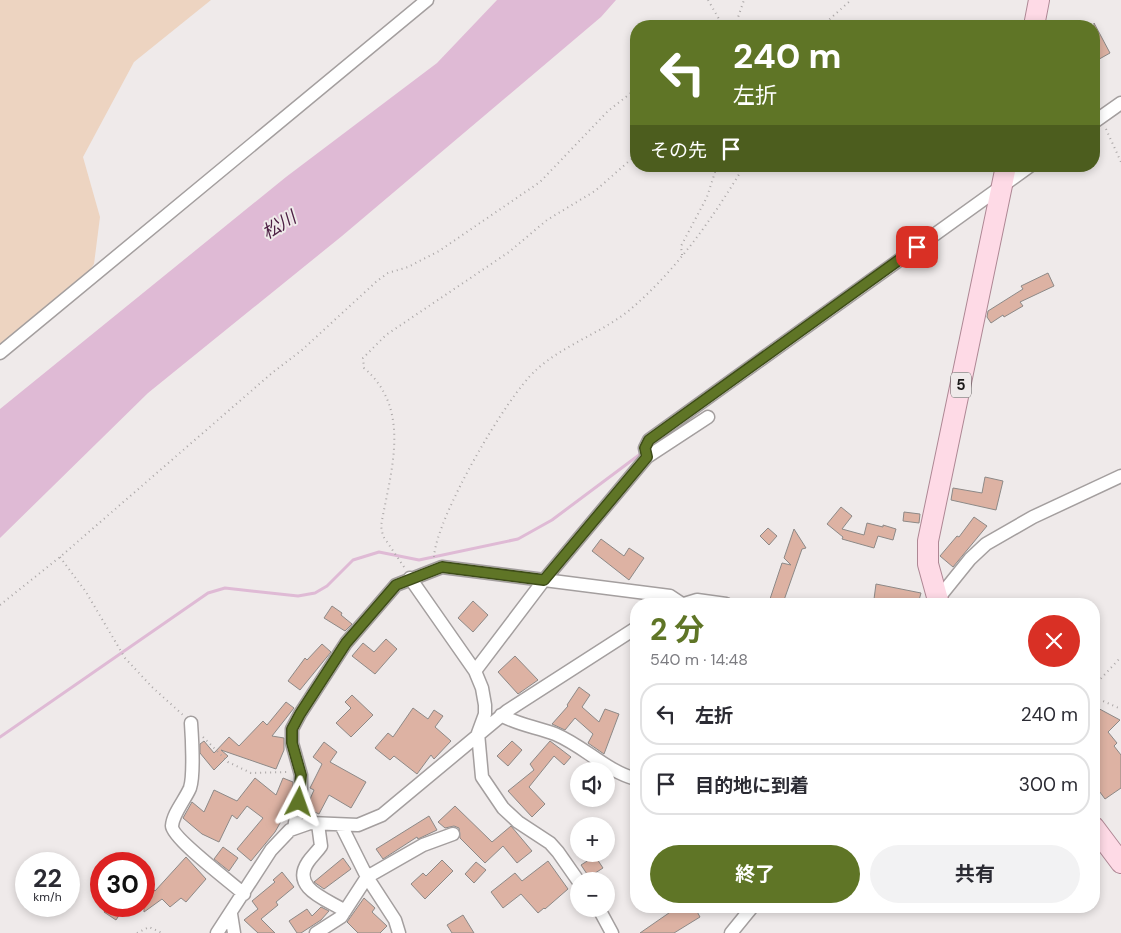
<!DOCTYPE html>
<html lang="ja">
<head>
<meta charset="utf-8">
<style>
	:root { --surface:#fff; --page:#f2f2f3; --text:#2b2b33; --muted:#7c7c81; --line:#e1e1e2; --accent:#5f7526 }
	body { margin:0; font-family:"DM Sans","Noto Sans JP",sans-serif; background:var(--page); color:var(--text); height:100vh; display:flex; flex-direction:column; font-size:19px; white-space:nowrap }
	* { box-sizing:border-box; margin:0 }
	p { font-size:16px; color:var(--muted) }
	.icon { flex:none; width:28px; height:28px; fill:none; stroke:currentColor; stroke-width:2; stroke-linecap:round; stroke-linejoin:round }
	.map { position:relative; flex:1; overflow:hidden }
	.details { position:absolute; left:630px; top:598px; width:470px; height:315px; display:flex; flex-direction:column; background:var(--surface); border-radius:20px; box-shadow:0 2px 8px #0003 }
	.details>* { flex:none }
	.top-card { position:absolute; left:630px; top:20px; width:470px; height:152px; border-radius:20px; box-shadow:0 2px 8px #0003; background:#5f7526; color:#fff; overflow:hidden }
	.tools { position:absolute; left:570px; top:762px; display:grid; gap:10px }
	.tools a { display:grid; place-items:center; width:45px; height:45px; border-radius:50%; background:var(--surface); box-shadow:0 2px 8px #0003; font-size:25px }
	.speed { position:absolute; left:15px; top:852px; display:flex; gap:10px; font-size:25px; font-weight:700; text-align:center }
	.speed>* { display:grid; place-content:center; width:65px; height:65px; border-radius:50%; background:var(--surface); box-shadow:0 2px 8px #0003; line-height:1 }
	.speed small { font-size:12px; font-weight:400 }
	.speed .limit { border:8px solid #d22; background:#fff; color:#111 }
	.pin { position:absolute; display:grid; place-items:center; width:42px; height:42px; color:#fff; margin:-21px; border-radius:10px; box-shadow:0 2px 8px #0006 }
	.me { position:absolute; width:55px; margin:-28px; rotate:4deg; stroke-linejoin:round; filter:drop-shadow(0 0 4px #0008) }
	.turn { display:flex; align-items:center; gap:18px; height:105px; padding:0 20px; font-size:22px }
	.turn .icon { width:65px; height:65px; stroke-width:2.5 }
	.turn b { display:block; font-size:35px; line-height:42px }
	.then { display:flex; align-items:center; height:48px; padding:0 20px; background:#0003; gap:10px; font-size:19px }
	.round { display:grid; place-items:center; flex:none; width:52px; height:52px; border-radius:26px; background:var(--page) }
	.overview { display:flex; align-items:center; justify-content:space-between; height:85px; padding:0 20px }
	h1 { font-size:30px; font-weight:700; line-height:38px; color:var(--accent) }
	.button { display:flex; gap:10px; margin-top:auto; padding:10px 20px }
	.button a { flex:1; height:58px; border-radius:30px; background:var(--accent); color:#fff; font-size:20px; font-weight:700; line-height:58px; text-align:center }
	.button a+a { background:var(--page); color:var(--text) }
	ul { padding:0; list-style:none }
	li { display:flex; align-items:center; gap:15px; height:62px; margin:0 10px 8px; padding:0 10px; border:2px solid var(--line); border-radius:20px }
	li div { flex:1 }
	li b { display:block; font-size:19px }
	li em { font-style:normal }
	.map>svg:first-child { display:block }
	.green { fill:#edd4c1 }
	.water { fill:#dfbad5 }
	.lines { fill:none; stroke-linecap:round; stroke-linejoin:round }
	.stream { stroke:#dfbad5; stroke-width:3 }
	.building { fill:#ddb2a3; stroke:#8d8987 }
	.minor-casing { stroke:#a49f9f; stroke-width:15 }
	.primary-casing { stroke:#ae8794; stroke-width:22 }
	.path { stroke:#aba7a7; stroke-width:2; stroke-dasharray:1 4; stroke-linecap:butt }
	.minor { stroke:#fff; stroke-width:12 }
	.primary { stroke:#fedae6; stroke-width:20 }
	.route-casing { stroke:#3e4c19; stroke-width:12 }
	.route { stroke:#5f7526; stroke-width:9 }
	.labels { text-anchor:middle; stroke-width:4; stroke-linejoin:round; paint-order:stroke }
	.shield { fill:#efeaea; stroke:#5b5858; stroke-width:1 }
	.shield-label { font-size:15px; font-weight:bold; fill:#1b1919 }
	.water-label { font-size:18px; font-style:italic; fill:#4d2044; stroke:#efeaea }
</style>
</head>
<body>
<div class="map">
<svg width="1121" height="933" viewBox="0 0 1121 933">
	<rect width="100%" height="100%" fill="#efeaea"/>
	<path class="green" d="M 0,0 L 211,0 L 134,62 L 83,157 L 100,217 L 94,264 L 69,299 L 0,347 Z"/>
	<path class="water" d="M 497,0 L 616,0 L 601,17 L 342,236 L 148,393 L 0,538 L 0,409 L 286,177 L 437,63 Z"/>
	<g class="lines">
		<path class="stream" d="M 0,737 L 208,593 L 225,588 L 298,596 L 315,593 L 327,586 L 353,560 L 379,552 L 419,560 L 518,539 L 552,520 L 643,452"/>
	</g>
	<path class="building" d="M 1094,23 L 1110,53 L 1094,62 Z
		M 1048,273 L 1054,286 L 1020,302 L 1023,306 L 1004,317 L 1003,315 L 991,323 L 987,317 L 988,311 L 1023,289 L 1021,286 Z
		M 985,477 L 1003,481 L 996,510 L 951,500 L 953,488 L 982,493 Z
		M 841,507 L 852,516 L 842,529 L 864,535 L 867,523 L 883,527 L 883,525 L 896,529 L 893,540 L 878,536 L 874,548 L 842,539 L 843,537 L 827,524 Z
		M 904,512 L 920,514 L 919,523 L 903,521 Z
		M 974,517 L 987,526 L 953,567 L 940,556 L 957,536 L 959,537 Z
		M 768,528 L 777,536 L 769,545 L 760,536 Z
		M 794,529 L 806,548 L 802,549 L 783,603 L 770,599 L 782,563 L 791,565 L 784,558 Z
		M 601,539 L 624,556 L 629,548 L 644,558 L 629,580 L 592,551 Z
		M 876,584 L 921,593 L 918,604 L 874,599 Z
		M 473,601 L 488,615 L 473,632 L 458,618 Z
		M 332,606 L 342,613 L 341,615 L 352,624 L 345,631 L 324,618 Z
		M 386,639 L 397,649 L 375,674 L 352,656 L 363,643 L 374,652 Z
		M 322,644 L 331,652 L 300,690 L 288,681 L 305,658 L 307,660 Z
		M 515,656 L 538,680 L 518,694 L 498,672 Z
		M 579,687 L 590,695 L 582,707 L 599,722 L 605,709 L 619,714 L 604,754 L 588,743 L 593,734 L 575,718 L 565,730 L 552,724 L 568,706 L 567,705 Z
		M 352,695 L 373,715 L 351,737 L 336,723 L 351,708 L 345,702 Z
		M 286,702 L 294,708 L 272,736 L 284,738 L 284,750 L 276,769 L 221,750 L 228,756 L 214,770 L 200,753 L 200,744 L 204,741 L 214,753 L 229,737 L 239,746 L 263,721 L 267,725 Z
		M 1094,706 L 1120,720 L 1108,732 L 1117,743 L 1114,746 L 1121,755 L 1121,788 L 1105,799 L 1094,784 Z
		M 413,708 L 428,719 L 434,710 L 443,716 L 435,727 L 451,741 L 434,759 L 431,755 L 417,774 L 394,756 L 390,760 L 375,748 L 388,733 L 393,737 Z
		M 512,741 L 522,750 L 508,766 L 497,756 Z
		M 550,741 L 571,757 L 564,765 L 554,756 L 529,787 L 545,804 L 532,817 L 508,791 L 534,770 L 530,764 Z
		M 324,742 L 337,752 L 330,762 L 366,782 L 351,808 L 329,795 L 319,814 L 306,808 L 314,790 L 310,788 L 322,764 L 313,757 Z
		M 255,778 L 276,795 L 283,778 L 293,782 L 293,788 L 285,808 L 288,809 L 275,832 L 251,861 L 237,849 L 263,818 L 247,806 L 237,819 L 232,815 L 219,842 L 202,834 L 183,818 L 192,802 L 204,812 L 214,790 L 237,801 Z
		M 455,806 L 492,842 L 511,826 L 532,851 L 517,863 L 503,846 L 485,863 L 460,838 L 459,828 L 454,826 L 445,828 L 438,822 Z
		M 429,816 L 437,830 L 418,839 L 417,837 L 383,859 L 376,849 Z
		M 223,847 L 238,858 L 229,871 L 214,859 Z
		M 595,856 L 603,868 L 589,877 L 581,865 Z
		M 186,857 L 206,879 L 186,902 L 181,898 L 170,907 L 162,899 L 144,912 L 144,893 L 152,888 L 155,891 Z
		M 343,858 L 351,869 L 324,889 L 314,882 Z
		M 442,860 L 453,871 L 425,899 L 411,884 L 423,873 L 426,876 Z
		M 548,861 L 568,889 L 545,909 L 544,908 L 538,913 L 521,894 L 503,908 L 491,892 L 515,873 L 522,881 Z
		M 476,862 L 486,870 L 474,883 L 465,874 Z
		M 282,872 L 294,887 L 276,902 L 278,905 L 261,919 L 275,933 L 258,933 L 244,920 L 258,909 L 252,901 L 275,882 L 273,880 Z
		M 364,898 L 375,908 L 372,912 L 387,926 L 380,933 L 358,933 L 347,922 Z
		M 108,906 L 125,906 L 116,920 L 104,912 Z
		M 679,906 L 694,906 L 700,917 L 674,933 L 640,933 Z
		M 321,907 L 329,911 L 321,920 L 301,933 L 297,933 L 289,921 L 307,909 L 312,916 Z
		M 463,915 L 474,933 L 452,933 L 447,925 Z"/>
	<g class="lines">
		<defs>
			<path id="minor" d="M 1094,122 L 1121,103
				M 0,353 L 427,0
				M 647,457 L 645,448 L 649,440 L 1030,166
				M 410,578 L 475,671 L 482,688 L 485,705 L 485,714 L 478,733 L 482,777 L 503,808 L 518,822 L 550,843 L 558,852 L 579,882
				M 937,600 L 970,559 L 986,544 L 1033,517 L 1121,476
				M 684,604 L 697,600 L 726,604
				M 475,671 L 544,580 L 647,457 L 708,417
				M 501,715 C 518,725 537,727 555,734 C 584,746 606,771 636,779
				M 191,723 C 192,737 194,776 190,788 C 185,800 173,813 172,826 C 172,838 233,884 244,894
				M 318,824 L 321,846 C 317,852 312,856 308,862 C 290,889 329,900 345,911
				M 341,825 L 367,877 L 395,920 L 399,933
				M 294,828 L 301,789 L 301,775 L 292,743 L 292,729 L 300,714 L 346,643 L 396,585 L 442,567 L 670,596 L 682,604
				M 599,909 L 612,933
				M 231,914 L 234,933
				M 217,933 L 271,850 L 290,830 L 310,823 L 358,825 L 382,815 L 507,711 L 636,628
				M 316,933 L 341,917 L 367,877 L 423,845 L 453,834
				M 731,933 L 753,906"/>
			<path id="primary" d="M 1034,26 L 1039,0
				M 939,604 L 928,564 L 928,541 L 1006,166
				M 1094,827 L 1121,863"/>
		</defs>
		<use href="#minor" class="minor-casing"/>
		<use href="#primary" class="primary-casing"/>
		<path class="path" d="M 708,0 L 723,26
			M 735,26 L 744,0
			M 822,26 L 851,0
			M 1106,129 L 1121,162
			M 682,255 L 681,246 L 707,197 L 717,166
			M 60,557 L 86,592 L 125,658 L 152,687 L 183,715
			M 434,557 C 436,518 506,397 536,370 C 563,345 604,332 632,308 C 678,268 713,218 744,166
			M 404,567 L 383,536 L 381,526 C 390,473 413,410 364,368 L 363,358 L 386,335 L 509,252 L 547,220 L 595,191 L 636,155
			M 0,605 L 60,557 L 272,373 L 302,350 L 377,281 L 388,273 L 408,267 L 439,251 L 540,182 L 608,111 L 636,89
			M 1094,686 L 1121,657
			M 1094,697 L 1121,709
			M 203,737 L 228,762 L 251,773 L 287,772
			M 137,933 L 149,927 L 162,933"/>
		<use href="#minor" class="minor"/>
		<use href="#primary" class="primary"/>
	</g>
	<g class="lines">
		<defs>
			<path id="route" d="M 299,802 L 301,775 L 292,743 L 292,729 L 300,714 L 346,643 L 396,585 L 442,567 L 544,580 L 647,457 L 645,448 L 649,440 L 917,247"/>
		</defs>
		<use href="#route" class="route-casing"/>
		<use href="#route" class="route"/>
	</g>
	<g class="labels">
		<rect class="shield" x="951" y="372.5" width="20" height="25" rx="4"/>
		<g class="shield-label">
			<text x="961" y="390">5</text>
		</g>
		<g class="water-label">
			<text transform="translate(279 225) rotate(-31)" y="6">松川</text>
		</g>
	</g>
</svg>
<div class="tools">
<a><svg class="icon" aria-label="sound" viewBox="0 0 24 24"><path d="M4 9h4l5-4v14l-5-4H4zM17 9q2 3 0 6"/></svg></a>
<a>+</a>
<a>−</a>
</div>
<div class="speed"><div>22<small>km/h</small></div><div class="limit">30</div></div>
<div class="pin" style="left:917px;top:247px;background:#d93025"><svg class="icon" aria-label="arrive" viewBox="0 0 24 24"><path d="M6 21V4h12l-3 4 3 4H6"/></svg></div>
<svg class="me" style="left:299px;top:802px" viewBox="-20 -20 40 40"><path d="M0-17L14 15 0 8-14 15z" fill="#5f7526" stroke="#fff" stroke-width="4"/></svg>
<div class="top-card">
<div class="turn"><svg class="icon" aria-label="left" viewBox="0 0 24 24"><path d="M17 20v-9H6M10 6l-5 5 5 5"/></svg><div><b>240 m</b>左折</div></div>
<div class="then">その先<svg class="icon" aria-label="arrive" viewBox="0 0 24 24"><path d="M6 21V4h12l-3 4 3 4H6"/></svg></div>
</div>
<section class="details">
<div class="overview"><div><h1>2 分</h1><p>540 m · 14:48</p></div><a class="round" style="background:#d93025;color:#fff"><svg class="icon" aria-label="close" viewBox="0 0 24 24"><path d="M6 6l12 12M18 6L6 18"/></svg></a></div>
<ul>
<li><svg class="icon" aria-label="left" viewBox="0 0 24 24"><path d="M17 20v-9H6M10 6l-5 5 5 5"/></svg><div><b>左折</b></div><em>240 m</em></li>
<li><svg class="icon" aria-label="arrive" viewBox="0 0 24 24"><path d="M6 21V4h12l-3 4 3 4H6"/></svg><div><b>目的地に到着</b></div><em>300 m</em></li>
</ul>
<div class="button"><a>終了</a><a>共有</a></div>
</section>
</div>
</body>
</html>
